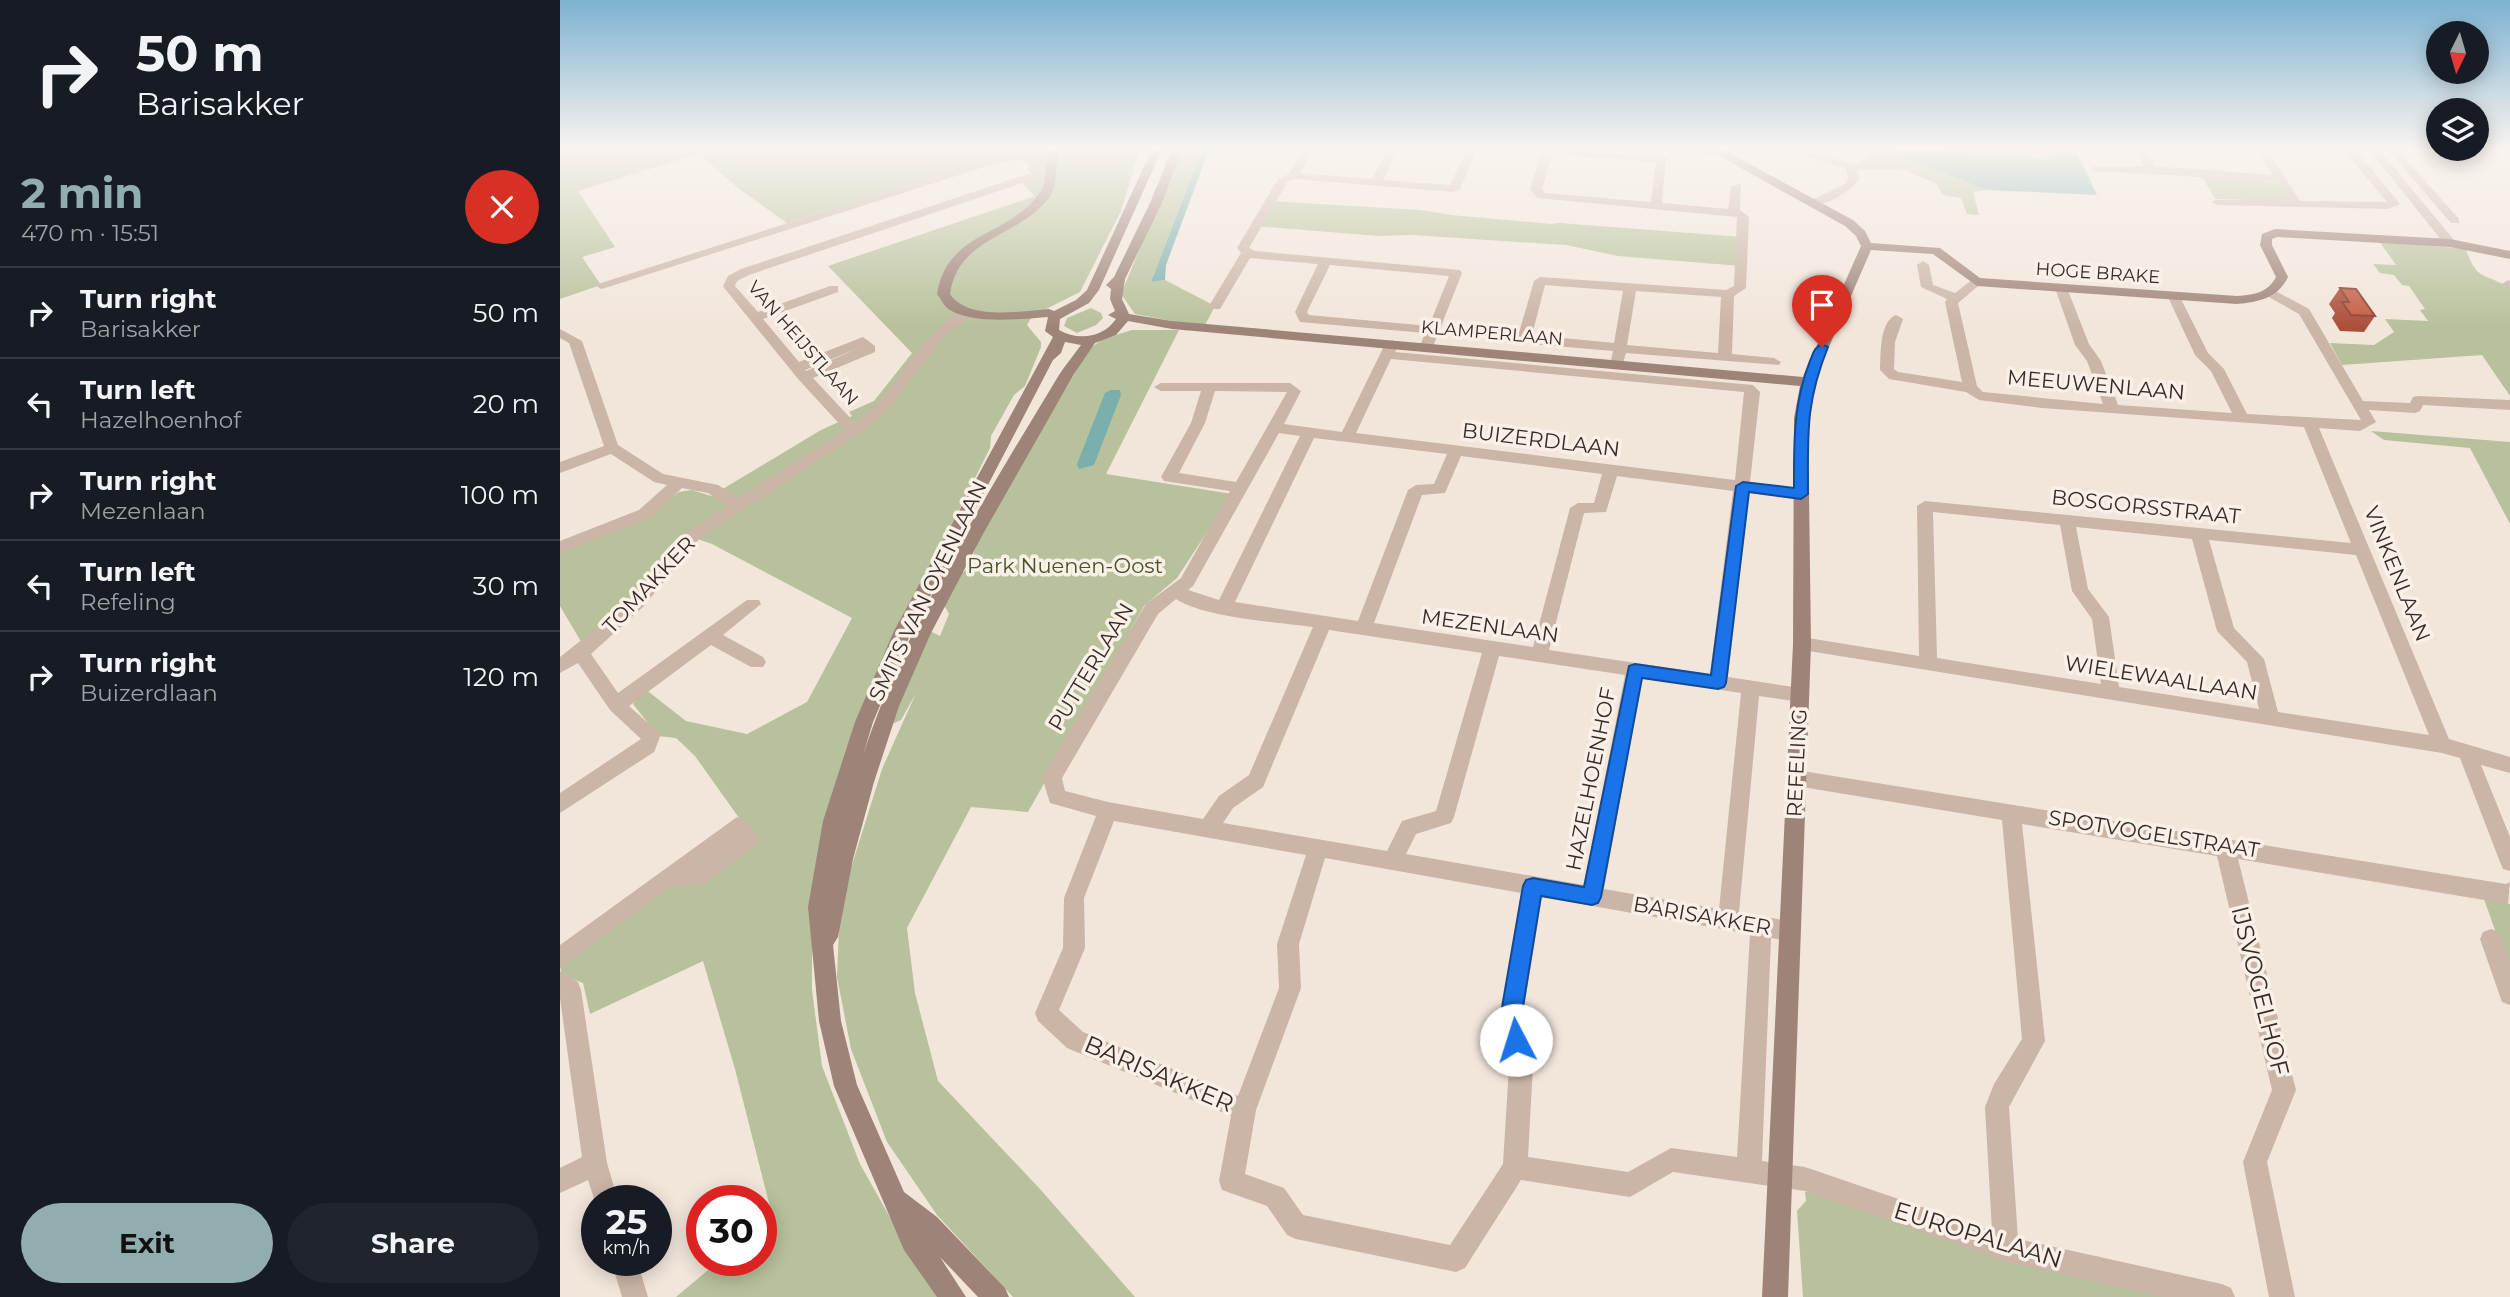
<!DOCTYPE html>
<html lang="en">
<head>
<meta charset="utf-8">
<style>
	:root { --surface:#171b24; --page:#20242c; --text:#f1f3f6; --muted:#9ea1a6; --line:#363941; --accent:#92adaf }
	body { margin:0; font-family:Montserrat,sans-serif; background:var(--page); color:var(--text); height:100vh; display:flex; flex-direction:column; font-size:26px; white-space:nowrap }
	* { box-sizing:border-box; margin:0 }
	p { font-size:23px; color:var(--muted) }
	.icon { flex:none; width:38px; height:38px; fill:none; stroke:currentColor; stroke-width:2; stroke-linecap:round; stroke-linejoin:round }
	.map { position:relative; flex:1; overflow:hidden }
	.sheet { display:flex; flex-direction:column; background:var(--surface); width:560px }
	.sheet>* { flex:none }
	.guide { background:#171b24; color:var(--text); overflow:hidden }
	.needle { width:46px; rotate:185deg }
	.buttons { position:absolute; left:1866px; top:21px; display:grid; gap:14px }
	.buttons a { display:grid; place-items:center; width:63px; height:63px; border-radius:50%; background:var(--surface); box-shadow:0 4px 18px #0003; font-size:35px }
	.speed { position:absolute; left:21px; top:1185px; display:flex; gap:14px; font-size:35px; font-weight:700; text-align:center }
	.speed>* { display:grid; place-content:center; width:91px; height:91px; border-radius:50%; background:var(--surface); box-shadow:0 4px 18px #0003; line-height:1 }
	.speed small { font-size:18px; font-weight:400 }
	.speed .limit { border:10px solid #d22; background:#fff; color:#111 }
	.pin { position:absolute; display:grid; place-items:center; width:60px; height:60px; color:#fff; margin:-72px -30px; border-radius:50% 50% 50% 0; rotate:-45deg; box-shadow:0 0 7px #0007 }
	.pin .icon { rotate:45deg }
	.me { position:absolute; width:77px; margin:-38px; rotate:355deg; stroke-linejoin:round; filter:drop-shadow(0 0 5px #0008) }
	.turn { display:flex; align-items:center; gap:24px; height:147px; padding:0 21px; font-size:32px }
	.turn .icon { width:91px; height:91px; stroke-width:2.5 }
	.turn b { display:block; font-size:49px; line-height:60px }
	.round { display:grid; place-items:center; flex:none; width:74px; height:74px; border-radius:37px; background:var(--page) }
	.summary { display:flex; align-items:center; justify-content:space-between; height:119px; padding:0 21px }
	h1 { font-size:42px; font-weight:700; line-height:52px; color:var(--accent) }
	.button { display:flex; gap:14px; margin-top:auto; padding:14px 21px }
	.button a { flex:1; height:80px; border-radius:42px; background:var(--accent); color:#111; font-size:28px; font-weight:700; line-height:80px; text-align:center }
	.button a+a { background:var(--page); color:var(--text) }
	ul { padding:0; list-style:none }
	li { display:flex; align-items:center; gap:21px; height:91px; padding:0 21px; border-top:2px solid var(--line) }
	li div { flex:1 }
	li b { display:block; font-size:26px }
	li em { font-style:normal }
	main { display:flex; flex:1; min-height:0 }
	.map>svg:first-child { display:block }
	.green { fill:#b7c19b }
	.water { fill:#7aafae }
	.lines { fill:none; stroke-linecap:round; stroke-linejoin:round }
	.street { fill:#cab5a7; fill-rule:evenodd }
	.secondary { fill:#9e8378; fill-rule:evenodd }
	.wall { fill:#aa4f3a }
	.building { fill:#c65c44; stroke:#8b4030; stroke-width:2 }
	.route { fill:#1a73e8; stroke:#114b97; stroke-width:2 }
	.labels { text-anchor:middle; stroke-width:7; stroke-linejoin:round; paint-order:stroke }
	.far-street-label { font-size:18px; fill:#362b27; stroke:#f9f0e7 }
	.street-label { font-size:21px; fill:#362b27; stroke:#f9f0e7 }
	.park-label { font-size:21px; fill:#48552b; stroke:#f9f0e7 }
	.near-street-label { font-size:24px; fill:#362b27; stroke:#f9f0e7 }
</style>
</head>
<body>
<main>
<section class="sheet">
<div class="guide">
<div class="turn"><svg class="icon" aria-label="right" viewBox="0 0 24 24"><path d="M7 20v-9h11M14 6l5 5-5 5"/></svg><div><b>50 m</b>Barisakker</div></div>
</div>
<div class="summary"><div><h1>2 min</h1><p>470 m · 15:51</p></div><a class="round" style="background:#d93025;color:#fff"><svg class="icon" aria-label="close" viewBox="0 0 24 24"><path d="M6 6l12 12M18 6L6 18"/></svg></a></div>
<ul>
<li><svg class="icon" aria-label="right" viewBox="0 0 24 24"><path d="M7 20v-9h11M14 6l5 5-5 5"/></svg><div><b>Turn right</b><p>Barisakker</p></div><em>50 m</em></li>
<li><svg class="icon" aria-label="left" viewBox="0 0 24 24"><path d="M17 20v-9H6M10 6l-5 5 5 5"/></svg><div><b>Turn left</b><p>Hazelhoenhof</p></div><em>20 m</em></li>
<li><svg class="icon" aria-label="right" viewBox="0 0 24 24"><path d="M7 20v-9h11M14 6l5 5-5 5"/></svg><div><b>Turn right</b><p>Mezenlaan</p></div><em>100 m</em></li>
<li><svg class="icon" aria-label="left" viewBox="0 0 24 24"><path d="M17 20v-9H6M10 6l-5 5 5 5"/></svg><div><b>Turn left</b><p>Refeling</p></div><em>30 m</em></li>
<li><svg class="icon" aria-label="right" viewBox="0 0 24 24"><path d="M7 20v-9h11M14 6l5 5-5 5"/></svg><div><b>Turn right</b><p>Buizerdlaan</p></div><em>120 m</em></li>
</ul>
<div class="button"><a>Exit</a><a>Share</a></div>
</section>
<div class="map">
<svg width="1950" height="1297" viewBox="0 0 1950 1297">
	<rect width="100%" height="100%" fill="#f2e6db"/>
	<path class="green" d="M 0,147 L 469,147 L 227,223 L 178,188 L 139,154 L 18,191 L 55,247 L 22,257 L 41,285 L 0,299 Z
		M 472,147 L 590,147 L 580,148 L 561,211 L 520,292 L 486,309 L 476,310 L 467,325 L 481,342 L 481,347 L 465,386 L 454,395 L 431,436 L 430,448 L 340,628 L 252,911 L 252,990 L 262,1066 L 300,1164 L 346,1246 L 381,1297 L 116,1297 L 160,1260 L 201,1260 L 201,1225 L 212,1215 L 175,1069 L 143,961 L 30,1014 L 23,983 L 2,975 L 0,966 L 111,886 L 194,839 L 135,756 L 116,738 L 98,736 L 73,704 L 85,689 L 126,721 L 187,734 L 247,702 L 292,618 L 152,544 L 126,535 L 84,587 L 23,645 L 0,606 L 0,550 L 79,521 L 119,492 L 132,490 L 151,496 L 261,430 L 292,416 L 289,412 L 314,401 L 352,353 L 268,266 L 475,196 L 461,182 L 475,177 L 467,168 L 470,166 L 459,157 Z
		M 622,147 L 643,147 L 591,282 L 605,280 L 655,306 L 644,327 L 575,314 L 561,294 Z
		M 1293,147 L 1314,147 L 1428,190 L 1413,192 L 1419,215 L 1407,214 L 1401,198 L 1383,195 L 1376,183 L 1342,170 L 1298,170 L 1291,167 L 1311,154 Z
		M 1634,175 L 1718,183 L 1731,201 L 1655,199 L 1644,180 Z
		M 710,201 L 860,210 L 891,215 L 991,224 L 999,223 L 1183,237 L 1181,266 L 1058,256 L 1006,245 L 852,235 L 819,236 L 694,226 Z
		M 1819,241 L 1906,249 C 1917,284 1928,272 1950,289 L 1950,396 L 1922,355 L 1782,365 L 1770,343 L 1814,345 L 1834,332 L 1825,319 L 1868,321 L 1860,310 L 1865,309 L 1849,286 L 1842,285 L 1834,275 L 1820,273 L 1813,264 L 1836,265 Z
		M 531,308 L 541,313 L 543,318 L 536,325 L 517,333 L 504,326 L 507,318 Z
		M 572,330 L 619,330 L 546,474 L 672,494 L 617,578 L 584,606 L 468,812 L 411,807 L 347,928 L 355,993 L 378,1081 L 480,1189 L 575,1297 L 453,1297 L 377,1215 L 327,1142 L 291,1049 L 277,977 L 280,903 L 322,769 L 356,693 L 341,720 L 330,725 L 370,631 L 380,636 L 389,614 L 384,605 L 398,576 L 408,568 L 423,529 L 529,349 L 543,339 Z
		M 1811,431 L 1950,442 L 1950,524 L 1910,448 L 1824,440 Z
		M 1924,899 L 1950,904 L 1950,973 Z
		M 1245,1192 L 1248,1192 L 1612,1297 L 1243,1297 L 1237,1211 L 1246,1201 Z"/>
	<path class="water" d="M 643,147 L 650,147 L 606,265 L 605,280 L 591,282 Z
		M 1314,147 L 1482,157 L 1494,153 L 1494,147 L 1514,147 L 1537,195 L 1428,190 Z
		M 551,390 L 560,390 L 561,395 L 534,465 L 519,469 L 517,464 L 545,393 Z"/>
	<g class="lines">
		<path class="street" d="M 745,147 L 755,147 L 740,173 L 812,179 L 829,147 L 839,147 L 823,180 L 890,185 L 905,154 L 900,147 L 910,147 L 915,154 L 900,189 L 894,192 L 734,179 L 728,181 L 689,248 L 695,251 L 900,270 L 902,273 L 872,349 L 867,350 L 860,346 L 865,333 L 740,322 L 735,312 L 758,264 L 690,258 L 660,309 L 650,309 L 649,306 L 681,253 L 677,248 L 718,179 L 729,174 ZM 770,265 L 889,276 L 869,326 L 749,315 L 747,312 Z
			M 983,147 L 1106,157 L 1102,203 L 1168,209 L 1171,186 L 1181,184 L 1180,210 L 1189,217 L 1186,288 L 1174,296 L 1172,354 L 1214,358 L 1221,362 L 1219,365 L 1066,353 L 1063,363 L 1058,364 L 1051,360 L 1053,351 L 972,344 L 958,336 L 974,281 L 980,277 L 1166,290 L 1174,286 L 1177,217 L 977,198 L 970,189 ZM 992,154 L 1096,162 L 1091,202 L 985,193 L 982,189 ZM 985,285 L 1063,291 L 1054,343 L 972,335 ZM 1076,291 L 1161,297 L 1158,353 L 1067,345 Z
			M 1083,147 L 1162,150 L 1167,153 L 1162,156 L 1087,151 L 1083,150 Z
			M 1219,147 L 1234,147 L 1295,165 L 1300,178 C 1293,191 1263,208 1248,206 L 1248,202 L 1285,184 L 1288,178 L 1286,169 Z
			M 1577,147 L 1587,147 L 1594,166 L 1713,175 L 1695,147 L 1802,148 L 1807,151 L 1799,154 L 1840,204 L 1828,209 L 1658,205 L 1652,202 L 1654,200 L 1729,200 L 1717,182 C 1657,180 1597,172 1536,172 L 1530,169 L 1536,166 L 1583,166 ZM 1708,151 L 1787,154 L 1827,202 L 1740,201 Z
			M 1807,147 L 1817,147 L 1894,240 L 1894,246 L 1886,246 Z
			M 1825,147 L 1835,147 L 1899,219 L 1899,223 L 1891,223 Z
			M 1938,147 L 1949,147 L 1950,156 Z
			M 491,151 L 496,154 L 495,156 L 440,162 L 45,288 L 41,289 L 35,285 L 433,157 L 456,152 Z
			M 490,170 L 496,173 L 494,175 L 471,180 L 189,275 L 177,281 L 175,286 L 198,312 L 270,286 L 278,286 L 278,292 L 203,319 L 239,362 L 303,337 L 315,346 L 315,352 L 253,378 L 295,423 C 303,416 312,409 320,401 C 338,380 383,305 413,310 L 415,313 L 386,335 L 329,408 L 299,434 L 139,539 L 83,607 L 31,654 L 58,693 L 187,600 L 199,600 L 201,604 L 163,635 L 203,657 L 206,662 L 203,667 L 191,667 L 151,645 L 69,706 L 98,732 L 100,737 L 94,752 L 0,813 L 0,793 L 81,739 L 50,710 L 18,663 L 0,673 L 0,657 L 59,610 L 127,531 L 167,506 L 148,493 L 122,488 L 91,518 L 0,553 L 0,541 L 79,510 L 107,485 L 94,482 L 51,454 L 0,473 L 0,462 L 44,446 L 9,343 L 0,338 L 0,329 L 22,341 L 58,445 L 103,474 L 158,485 L 178,498 L 285,430 L 239,380 L 165,289 L 163,286 L 168,276 L 181,269 L 465,175 ZM 301,347 L 246,371 L 245,370 Z
			M 1363,261 L 1369,265 L 1373,285 L 1395,293 L 1413,279 L 1421,279 L 1423,282 L 1398,303 L 1417,386 L 1423,392 L 1543,404 L 1527,361 L 1515,345 L 1495,288 L 1501,284 L 1507,288 L 1529,344 L 1541,361 L 1558,405 L 1672,413 L 1651,371 L 1635,355 L 1608,297 L 1614,293 L 1620,297 L 1648,353 L 1664,369 L 1687,414 L 1801,420 L 1739,314 L 1707,296 L 1706,293 L 1712,289 L 1749,309 L 1803,401 L 1850,403 L 1853,397 L 1858,396 L 1950,400 L 1950,410 L 1863,405 L 1860,411 L 1855,413 L 1809,410 L 1816,422 L 1800,431 L 1759,428 L 1889,739 L 1950,757 L 1950,773 L 1921,765 L 1950,837 L 1950,871 L 1943,869 L 1940,862 L 1900,758 L 1882,753 L 1236,649 L 1233,644 L 1236,639 L 1242,637 L 1359,656 L 1357,506 L 1365,501 L 1791,543 L 1744,427 L 1482,408 L 1419,400 L 1406,392 L 1329,379 L 1320,370 C 1321,354 1319,322 1336,315 L 1343,319 L 1335,342 L 1334,369 L 1338,372 L 1402,382 L 1385,302 L 1387,299 L 1361,287 L 1357,265 ZM 1373,512 L 1500,525 L 1512,591 L 1532,619 L 1541,684 L 1377,658 ZM 1516,527 L 1632,539 L 1657,631 L 1687,662 L 1699,709 L 1559,687 L 1549,617 L 1528,589 ZM 1649,540 L 1796,555 L 1869,735 L 1718,712 L 1704,659 L 1674,628 Z
			M 1948,280 L 1950,281 L 1950,290 L 1942,284 Z
			M 832,340 L 839,344 L 835,352 L 1193,385 L 1200,392 L 1190,482 L 1242,489 L 1250,494 L 1242,499 L 1189,493 L 1168,677 L 1240,688 L 1246,690 L 1249,695 L 1246,700 L 1240,702 L 1199,696 L 1179,912 L 1228,921 L 1236,924 L 1239,931 L 1236,938 L 1228,941 L 1211,938 L 1202,1161 L 1245,1167 L 1432,1231 L 1425,1107 L 1434,1084 L 1462,1039 L 1442,820 L 1236,786 L 1229,784 L 1226,778 L 1229,772 L 1236,770 L 1946,884 L 1950,882 L 1948,904 L 1678,859 L 1736,1090 L 1707,1162 L 1735,1297 L 1709,1297 L 1683,1162 L 1712,1090 L 1657,856 L 1462,824 L 1485,1041 L 1449,1107 L 1458,1239 L 1662,1284 L 1671,1288 L 1675,1297 L 1603,1297 L 1446,1262 L 1245,1191 L 1113,1172 L 1070,1197 L 961,1180 L 905,1268 L 896,1272 L 736,1239 L 727,1235 L 707,1206 L 662,1190 L 659,1181 L 671,1116 L 507,1048 L 478,1021 L 475,1013 L 503,948 L 504,898 L 536,816 L 490,803 L 482,777 L 586,604 L 621,578 L 670,491 L 604,481 L 601,477 L 631,423 L 641,391 L 601,391 L 594,387 L 601,383 L 730,383 L 741,391 L 724,424 L 782,432 L 825,344 ZM 831,359 L 1184,392 L 1175,480 L 796,433 ZM 655,391 L 727,392 L 676,482 L 619,473 L 645,423 ZM 719,433 L 740,436 L 659,600 L 628,590 L 633,586 ZM 754,438 L 887,454 L 874,484 L 856,485 L 848,490 L 798,621 L 675,602 ZM 901,456 L 1042,474 L 1034,503 L 1018,503 L 1010,508 L 973,647 L 814,623 L 862,495 L 885,493 ZM 1057,476 L 1173,491 L 1150,674 L 989,650 L 1024,513 L 1046,512 ZM 616,599 C 645,618 717,622 753,627 L 689,775 L 659,796 L 643,819 L 548,802 L 505,791 L 502,778 L 598,614 ZM 769,630 L 922,653 L 876,811 L 842,821 L 827,851 L 663,823 L 673,808 L 703,787 ZM 939,656 L 1065,675 L 1024,885 L 846,854 L 856,834 L 891,823 L 894,817 ZM 1082,678 L 1181,693 L 1159,909 L 1044,889 ZM 554,821 L 746,855 L 717,944 L 719,988 L 678,1096 L 523,1032 L 499,1010 L 525,948 L 524,898 ZM 765,858 L 961,893 L 941,1013 L 949,1066 L 943,1164 L 890,1245 L 743,1215 L 724,1188 L 685,1174 L 696,1110 L 741,988 L 739,944 ZM 982,897 L 1190,934 L 1177,1157 L 1111,1148 L 1068,1172 L 968,1157 L 973,1066 L 963,1013 Z
			M 177,817 C 187,821 195,829 199,839 L 196,845 L 145,884 L 111,887 L 0,968 L 0,945 Z
			M 1931,929 L 1939,932 L 1950,963 L 1950,1005 L 1942,1002 L 1920,939 L 1923,932 Z
			M 0,971 L 18,982 L 21,990 L 47,1163 L 58,1200 L 37,1200 L 37,1208 L 28,1180 L 0,1193 L 0,1168 L 22,1157 L 0,998 Z
			M 51,1260 L 77,1260 L 88,1297 L 62,1297 Z"/>
		<path class="secondary" d="M 491,147 L 501,147 C 493,164 500,184 488,199 C 457,238 398,237 390,294 C 408,321 461,311 489,309 L 494,311 L 516,300 L 527,290 L 593,147 L 603,147 L 539,290 L 529,303 L 500,319 L 499,330 C 518,341 543,338 556,319 L 548,315 L 555,311 L 550,299 L 551,289 L 546,285 L 554,277 L 590,203 L 613,147 L 623,147 L 602,203 L 565,279 L 562,299 L 569,314 L 612,321 L 1243,377 L 1301,246 L 1296,236 L 1285,226 L 1163,158 L 1155,147 L 1165,147 L 1171,154 L 1293,220 L 1305,231 L 1311,243 L 1380,248 L 1420,278 L 1677,296 C 1693,295 1708,293 1716,277 L 1700,245 L 1702,234 L 1715,229 L 1890,239 L 1950,251 L 1950,259 L 1890,247 L 1717,237 L 1712,239 L 1712,245 L 1728,277 C 1718,298 1699,302 1677,304 L 1417,286 L 1373,254 L 1311,250 L 1261,365 L 1248,418 L 1251,644 L 1228,1297 L 1202,1297 L 1233,644 L 1234,418 L 1240,386 L 612,329 L 568,321 L 556,335 L 535,343 L 514,374 L 423,534 L 371,633 L 339,706 L 314,782 L 293,859 L 278,937 L 273,945 L 281,1021 L 297,1085 L 344,1192 L 377,1217 L 445,1288 L 449,1297 L 418,1297 L 380,1257 L 406,1297 L 377,1297 L 344,1250 L 274,1086 L 259,1021 L 248,907 L 263,821 L 295,722 L 333,633 L 493,337 L 485,331 L 488,317 C 461,319 410,325 387,308 C 383,304 380,298 377,294 C 387,231 448,237 479,194 C 489,181 483,162 491,147 ZM 505,342 L 521,345 C 514,355 506,364 499,375 C 426,496 348,620 303,755 L 313,722 L 351,633 L 493,360 L 501,353 Z"/>
	</g>
	<path class="wall" d="M 1780,288 L 1815,316 L 1804,332 L 1780,331 L 1772,318 L 1775,313 L 1769,304 Z"/>
	<path class="building" d="M 1780,288 L 1796,289 L 1815,316 L 1791,315 L 1782,302 L 1789,302 Z"/>
	<linearGradient id="sky" x2="0" y2="1"><stop stop-color="#7cb2d1"/><stop offset="0.45" stop-color="#f9f4ef"/><stop offset="1" stop-color="#f9f4ef" stop-opacity="0"/></linearGradient>
	<rect width="1950" height="328" fill="url(#sky)"/>
	<path class="route" d="M 1262,344 L 1268,347 C 1245,404 1248,435 1248,494 L 1241,499 L 1189,492 L 1166,683 L 1164,687 L 1158,689 L 1082,678 L 1041,897 L 1038,903 L 1032,905 L 981,896 L 962,1013 L 967,1040 L 964,1047 L 956,1050 L 949,1047 L 941,1013 L 963,886 L 966,880 L 973,878 L 1024,887 L 1069,666 L 1075,664 L 1151,675 L 1176,486 L 1183,482 L 1234,488 C 1234,444 1233,403 1250,361 C 1253,354 1254,347 1262,344 Z"/>
	<g class="labels">
		<g class="far-street-label">
			<text transform="translate(1538 273) rotate(4)" y="6">HOGE BRAKE</text>
			<text transform="translate(932 333) rotate(5)" y="6">KLAMPERLAAN</text>
			<text transform="translate(243 343) rotate(49)" y="6">VAN HEIJSTLAAN</text>
		</g>
		<g class="street-label">
			<text transform="translate(1536 385) rotate(5)" y="7">MEEUWENLAAN</text>
			<text transform="translate(981 440) rotate(7)" y="7">BUIZERDLAAN</text>
			<text transform="translate(1586 507) rotate(6)" y="7">BOSGORSSTRAAT</text>
			<text transform="translate(1837 574) rotate(68)" y="7">VINKENLAAN</text>
			<text transform="translate(89 585) rotate(-47)" y="7">TOMAKKER</text>
			<text transform="translate(368 591) rotate(-64)" y="7">SMITS VAN OYENLAAN</text>
			<text transform="translate(930 626) rotate(8)" y="7">MEZENLAAN</text>
			<text transform="translate(531 667) rotate(-59)" y="7">PUTTERLAAN</text>
			<text transform="translate(1601 678) rotate(9)" y="7">WIELEWAALLAAN</text>
			<text transform="translate(1237 763) rotate(-87)" y="7">REFELING</text>
			<text transform="translate(1031 779) rotate(-79)" y="7">HAZELHOENHOF</text>
			<text transform="translate(1594 834) rotate(9)" y="7">SPOTVOGELSTRAAT</text>
			<text transform="translate(1142 916) rotate(10)" y="7">BARISAKKER</text>
		</g>
		<g class="park-label">
			<text x="505" y="573">Park Nuenen-Oost</text>
		</g>
		<g class="near-street-label">
			<text transform="translate(1700 991) rotate(76)" y="8">IJSVOGELHOF</text>
			<text transform="translate(599 1074) rotate(23)" y="8">BARISAKKER</text>
			<text transform="translate(1418 1235) rotate(17)" y="8">EUROPALAAN</text>
		</g>
	</g>
</svg>
<div class="buttons">
<a><svg class="needle" viewBox="-14 -14 28 28"><path d="M0-13l5 13h-10z" fill="#e53935"/><path d="M0 13l5-13h-10z" fill="#9ea1a6"/></svg></a>
<a><svg class="icon" aria-label="layers" viewBox="0 0 24 24"><path d="M12 4l9 5-9 5-9-5zM3 14l9 5 9-5"/></svg></a>
</div>
<div class="speed"><div>25<small>km/h</small></div><div class="limit">30</div></div>
<div class="pin" style="left:1262px;top:347px;background:#d93025"><svg class="icon" aria-label="arrive" viewBox="0 0 24 24"><path d="M6 21V4h12l-3 4 3 4H6"/></svg></div>
<svg class="me" style="left:956px;top:1040px" viewBox="-20 -20 40 40"><circle r="19" fill="#fff"/><path d="M0-13L10 11 0 6-10 11z" fill="#1a73e8"/></svg>
</div>
</main>
</body>
</html>
